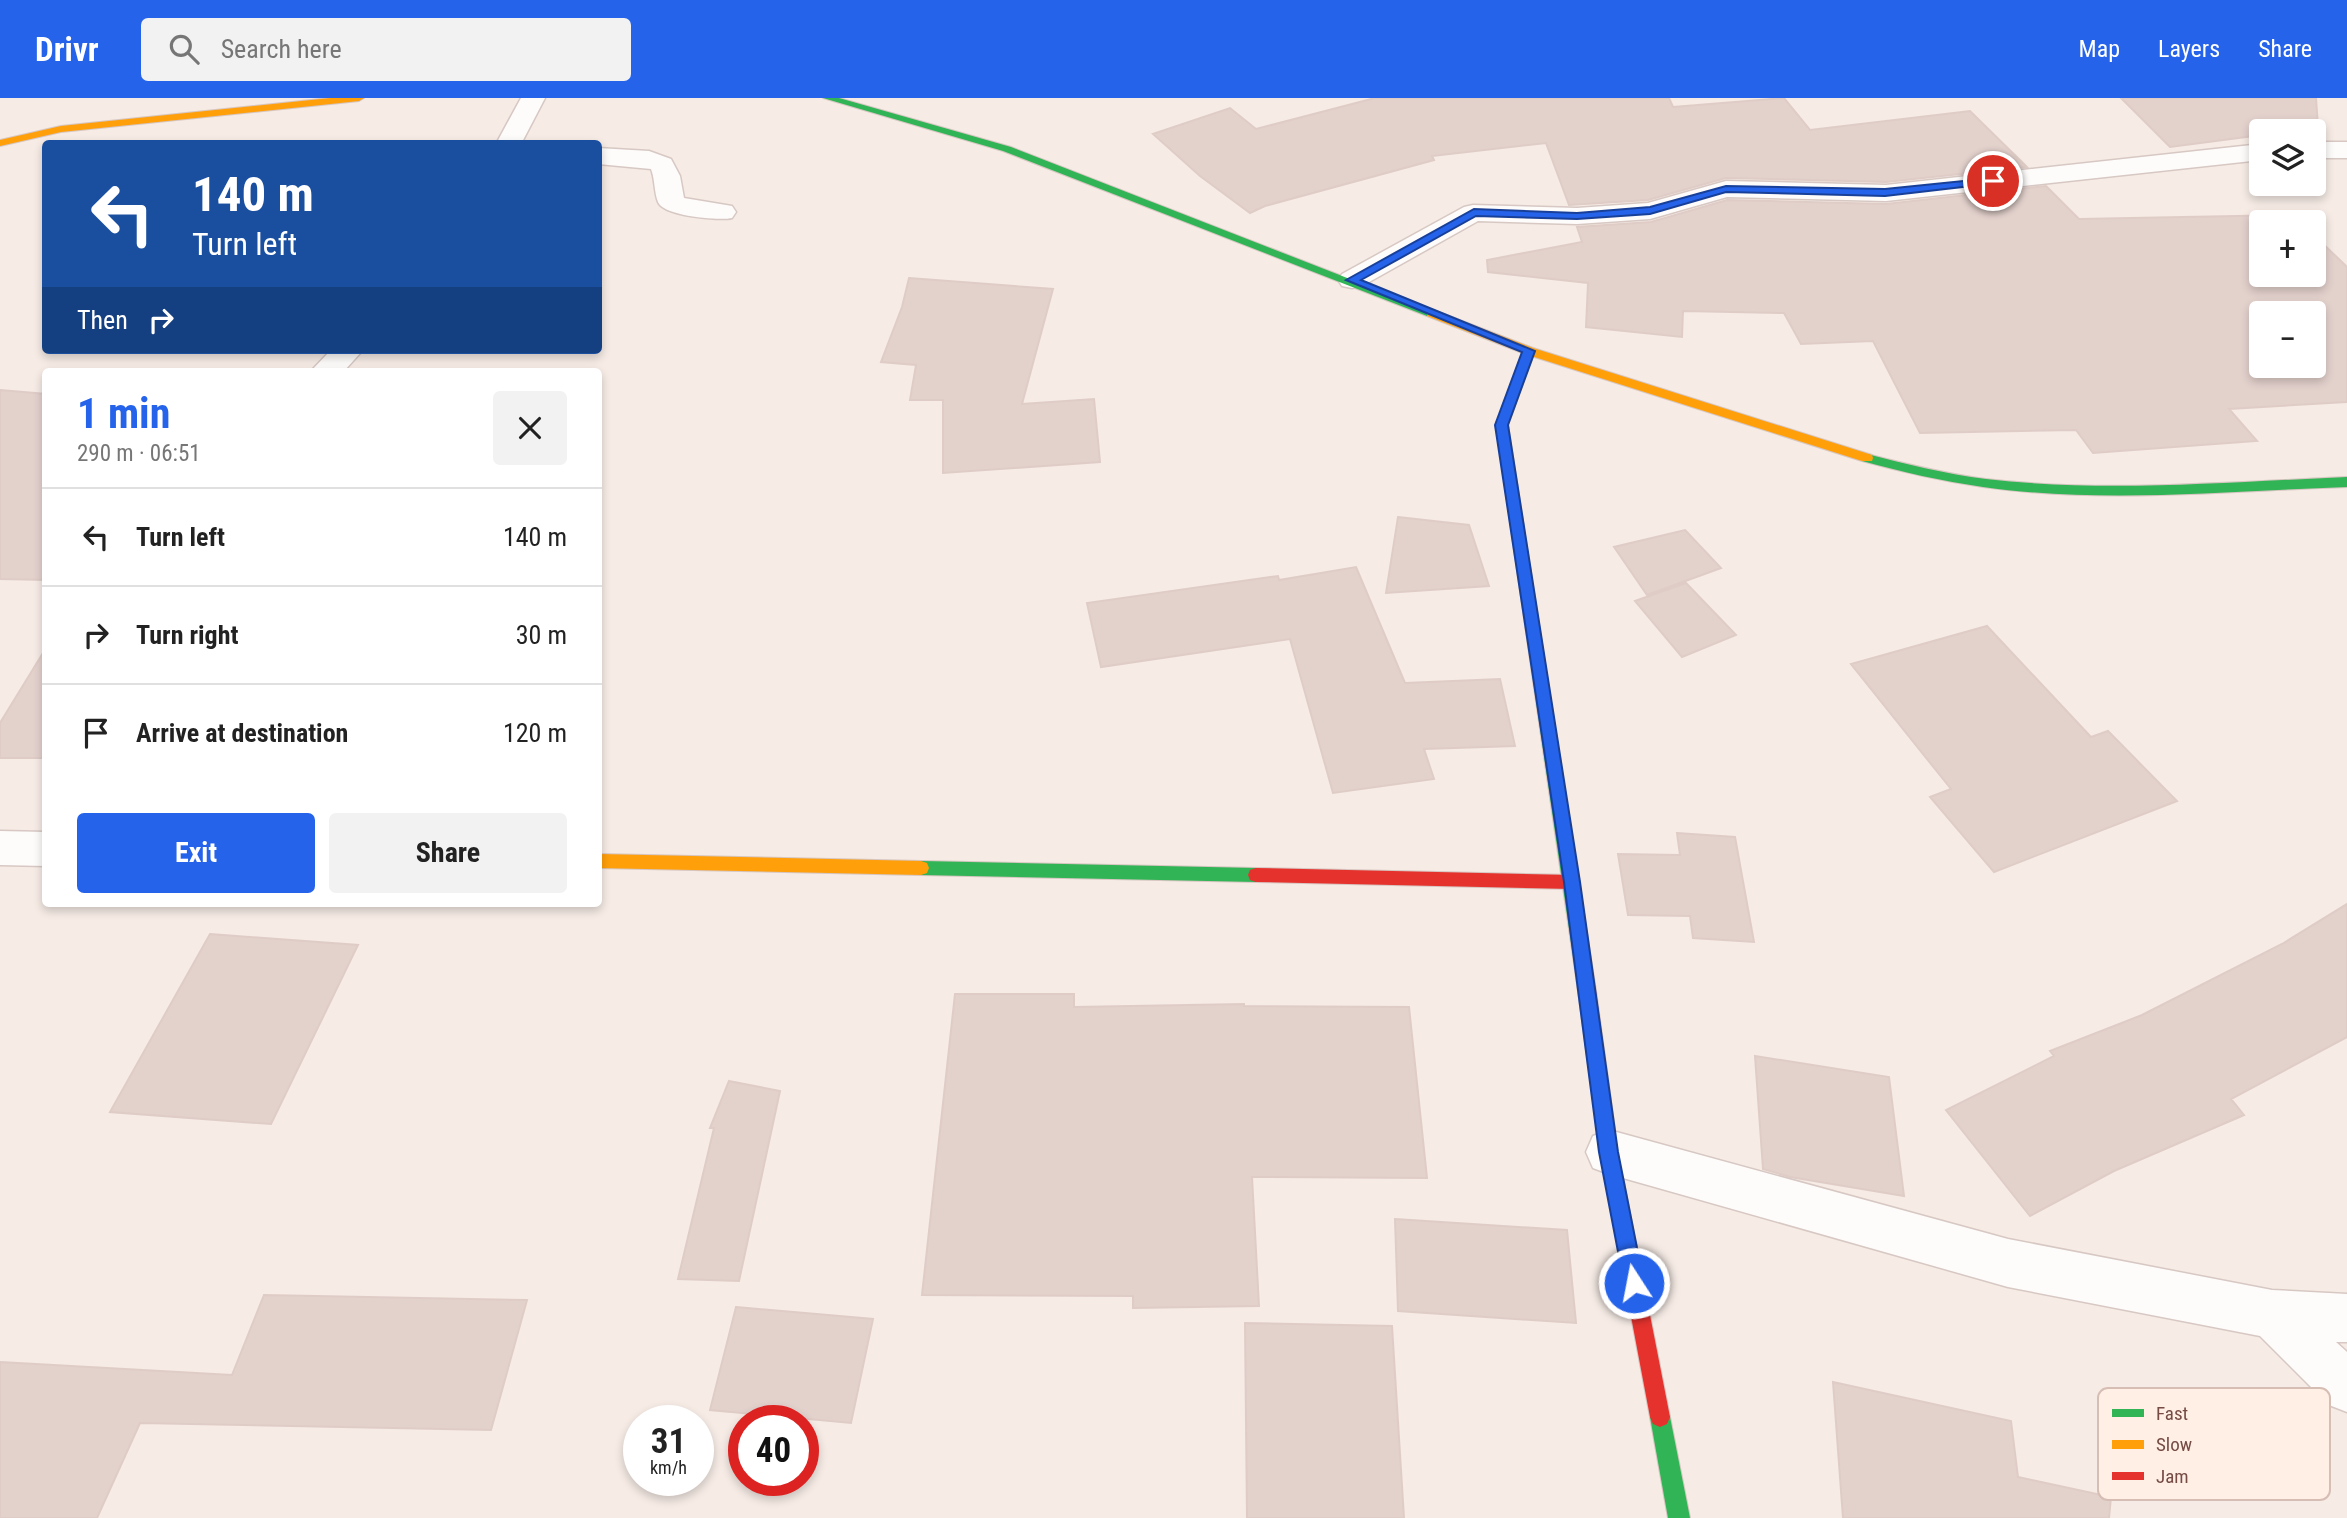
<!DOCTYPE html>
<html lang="en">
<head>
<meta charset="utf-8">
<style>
	:root { --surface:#fff; --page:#f2f2f2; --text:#222; --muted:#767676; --line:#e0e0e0; --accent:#2563eb }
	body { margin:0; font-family:"Roboto Condensed",sans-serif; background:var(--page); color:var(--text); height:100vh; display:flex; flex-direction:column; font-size:26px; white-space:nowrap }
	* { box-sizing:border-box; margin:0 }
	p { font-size:23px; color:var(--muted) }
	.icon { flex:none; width:38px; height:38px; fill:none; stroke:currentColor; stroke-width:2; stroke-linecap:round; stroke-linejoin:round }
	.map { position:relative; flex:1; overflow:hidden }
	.panel { position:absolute; left:42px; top:270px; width:560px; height:539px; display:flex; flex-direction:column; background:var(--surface); border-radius:7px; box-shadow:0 4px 10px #0003 }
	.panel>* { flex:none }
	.hud { position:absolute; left:42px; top:42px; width:560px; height:214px; border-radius:7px; box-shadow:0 4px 10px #0003; background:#1a4fa0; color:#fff; overflow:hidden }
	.buttons { position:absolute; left:2249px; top:21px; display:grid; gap:14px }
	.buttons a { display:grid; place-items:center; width:77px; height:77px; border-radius:7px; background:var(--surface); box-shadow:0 4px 10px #0003; font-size:35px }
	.speed { position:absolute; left:623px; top:1307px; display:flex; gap:14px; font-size:35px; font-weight:700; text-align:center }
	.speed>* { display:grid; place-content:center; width:91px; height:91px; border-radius:50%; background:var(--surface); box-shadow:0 4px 10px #0003; line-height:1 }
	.speed small { font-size:18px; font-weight:400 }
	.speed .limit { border:10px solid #d22; background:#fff; color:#111 }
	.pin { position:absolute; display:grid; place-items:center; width:60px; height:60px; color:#fff; margin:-30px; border:4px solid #fff; border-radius:50%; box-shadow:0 2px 7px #0007 }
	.me { position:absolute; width:77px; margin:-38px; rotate:349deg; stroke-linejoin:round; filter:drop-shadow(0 0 5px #0008) }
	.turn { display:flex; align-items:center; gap:24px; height:147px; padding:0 35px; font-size:32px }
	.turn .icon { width:91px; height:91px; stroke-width:2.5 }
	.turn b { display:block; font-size:49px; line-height:60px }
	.then { display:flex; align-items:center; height:66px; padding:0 35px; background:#0003; gap:14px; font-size:26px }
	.round { display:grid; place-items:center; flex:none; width:74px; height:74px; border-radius:7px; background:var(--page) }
	.overview { display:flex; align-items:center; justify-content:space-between; height:119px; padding:0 35px }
	h1 { font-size:42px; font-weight:700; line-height:52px; color:var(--accent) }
	.action { display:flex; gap:14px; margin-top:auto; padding:14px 35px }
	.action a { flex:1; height:80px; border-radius:7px; background:var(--accent); color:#fff; font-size:28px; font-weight:700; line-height:80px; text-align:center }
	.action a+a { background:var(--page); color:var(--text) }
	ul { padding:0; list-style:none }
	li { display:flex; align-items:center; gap:21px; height:98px; padding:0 35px; border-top:2px solid var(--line) }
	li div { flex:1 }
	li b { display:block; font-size:26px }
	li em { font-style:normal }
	header { display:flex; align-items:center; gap:42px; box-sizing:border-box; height:98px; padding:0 35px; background:var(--accent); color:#fff }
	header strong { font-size:33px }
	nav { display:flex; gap:38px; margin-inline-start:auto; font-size:24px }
	.search { width:490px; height:63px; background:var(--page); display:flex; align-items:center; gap:18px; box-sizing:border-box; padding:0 24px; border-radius:7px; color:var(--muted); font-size:26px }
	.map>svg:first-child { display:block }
	.building { fill:#e3d1cc; stroke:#dfccc7; stroke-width:2; fill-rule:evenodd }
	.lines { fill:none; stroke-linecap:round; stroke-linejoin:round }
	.street-casing { stroke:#d7c8c3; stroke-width:3 }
	.fast-casing { stroke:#d7c6c1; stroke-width:2 }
	.slow-casing { stroke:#d7c6c1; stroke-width:2 }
	.jam-casing { stroke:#d7c6c1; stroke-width:2 }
	.street { fill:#fefcfb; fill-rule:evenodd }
	.fast { fill:#30b455; fill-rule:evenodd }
	.slow { fill:#ff9f0a; fill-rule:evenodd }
	.jam { fill:#e5322d; fill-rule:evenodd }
	.route { fill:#2563eb; stroke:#184099; stroke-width:2 }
	.key { fill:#ffefe5; stroke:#d6beb5; stroke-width:2 }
	.key-label { font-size:19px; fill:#754b44 }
</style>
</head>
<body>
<header>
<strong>Drivr</strong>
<div class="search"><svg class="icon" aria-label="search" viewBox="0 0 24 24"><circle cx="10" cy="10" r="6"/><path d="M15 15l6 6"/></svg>Search here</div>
<nav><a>Map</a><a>Layers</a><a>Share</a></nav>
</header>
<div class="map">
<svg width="2347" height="1420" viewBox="0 0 2347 1420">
	<rect width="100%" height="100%" fill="#f6ebe5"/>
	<path class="building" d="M 1375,0 L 1669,0 L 1673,9 L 1784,0 L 1810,32 L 1970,13 L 2027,69 L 1886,84 L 1726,80 L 1648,102 L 1569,107 L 1546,45 L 1432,58 L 1434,62 L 1265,108 L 1250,115 L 1200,78 L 1153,36 L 1230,10 L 1256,31 Z
		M 2121,0 L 2316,0 L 2318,29 L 2261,33 L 2261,37 L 2170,49 Z
		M 2046,88 L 2079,121 L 2293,117 L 2300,124 L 2261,124 L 2261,177 L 2314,177 L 2314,137 L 2347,169 L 2347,304 L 2229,311 L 2257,343 L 2093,355 L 2076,332 L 1920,335 L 1873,243 L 1801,246 L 1784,215 L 1683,213 L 1682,239 L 1586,229 L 1588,185 L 1488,174 L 1487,162 L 1582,144 L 1577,129 L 1651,124 L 1727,102 L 1886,106 ZM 2261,215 L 2314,215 L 2314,268 L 2261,268 Z
		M 909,180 L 1053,191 L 1022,306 L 1094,301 L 1100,364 L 943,375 L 943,302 L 910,302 L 916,267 L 881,264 L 902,209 Z
		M 0,292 L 46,296 L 46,482 L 0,481 Z
		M 1398,419 L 1469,427 L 1489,488 L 1386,495 Z
		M 1685,432 L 1721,470 L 1647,497 L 1614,449 Z
		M 1356,469 L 1405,585 L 1500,581 L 1515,648 L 1424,651 L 1434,681 L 1333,695 L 1290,541 L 1101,569 L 1087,505 L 1278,478 L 1279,482 Z
		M 1686,485 L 1736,537 L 1682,559 L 1635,503 Z
		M 1987,528 L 2091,639 L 2108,633 L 2177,703 L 1994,774 L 1930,699 L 1951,691 L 1851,566 Z
		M 46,550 L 46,660 L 0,660 L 0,625 Z
		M 1677,735 L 1735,739 L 1754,844 L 1693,840 L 1690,818 L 1628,817 L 1618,756 L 1680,757 Z
		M 2347,806 L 2347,939 L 2231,1001 L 2244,1017 L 2114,1073 L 2030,1118 L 1946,1012 L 2054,958 L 2050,953 L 2142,917 L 2282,846 Z
		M 210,836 L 358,847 L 271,1026 L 110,1014 Z
		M 955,896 L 1074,896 L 1074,909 L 1244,906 L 1244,908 L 1409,909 L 1427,1080 L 1252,1079 L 1259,1208 L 1133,1210 L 1133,1198 L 922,1197 Z
		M 1755,958 L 1889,979 L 1904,1098 L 1790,1079 L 1763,1071 Z
		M 729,983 L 780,993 L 739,1183 L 678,1181 L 714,1030 L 710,1030 Z
		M 1395,1121 L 1567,1132 L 1576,1225 L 1398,1213 Z
		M 264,1197 L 527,1202 L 491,1332 L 140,1325 L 97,1420 L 0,1420 L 0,1264 L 232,1277 Z
		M 736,1209 L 873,1221 L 851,1325 L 710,1312 Z
		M 1245,1225 L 1392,1228 L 1404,1420 L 1247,1420 Z
		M 1833,1284 L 2011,1323 L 2018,1379 L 2111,1399 L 2109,1420 L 1843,1420 Z"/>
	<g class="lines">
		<defs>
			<path id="street" d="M 521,0 L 545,0 L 521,46 L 496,46 Z
				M 2314,44 L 2347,44 L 2347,60 L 2314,60 Z
				M 2261,46 L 2261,62 L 1886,103 L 1727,99 L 1650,121 L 1577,126 L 1478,123 L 1362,188 L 1352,190 L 1342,188 L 1338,182 L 1342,176 L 1464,109 L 1473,107 L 1577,110 L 1648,105 L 1726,83 L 1886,87 Z
				M 598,50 L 649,53 L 671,61 L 680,78 L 684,100 L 732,108 L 736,114 L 732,120 C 719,123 663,118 658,104 C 654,94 655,81 651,71 L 598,66 Z
				M 331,252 L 363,252 L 344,273 L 311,273 Z
				M 0,733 L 46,734 L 46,768 L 0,767 Z
				M 1609,1032 L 2008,1141 L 2272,1192 L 2347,1196 L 2347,1244 L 2336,1244 L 2347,1254 L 2347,1314 L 2329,1307 L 2260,1238 L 2008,1189 L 1609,1076 L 1593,1070 L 1586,1054 L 1593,1038 Z"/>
			<path id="fast" d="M 823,0 L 839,0 L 1011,49 L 1437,215 L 1435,218 L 1427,218 L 1003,53 Z
				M 1529,249 L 1535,253 L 1508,327 L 1596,893 L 1593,899 L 1587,901 L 1581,899 L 1578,893 L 1496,327 L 1523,253 Z
				M 1867,356 C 1906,366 1946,376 1986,381 C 2106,395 2227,384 2347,379 L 2347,389 C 2227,393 2103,406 1983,389 C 1942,383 1902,374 1862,363 L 1862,357 Z
				M 921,763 L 1256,770 L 1262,772 L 1264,777 L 1262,782 L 1256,784 L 921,777 L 915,775 L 913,770 L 915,765 Z
				M 1660,1309 L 1667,1312 L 1670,1319 L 1690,1420 L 1668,1420 L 1650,1319 L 1653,1312 Z"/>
			<path id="slow" d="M 330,0 L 364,0 L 359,3 L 61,34 L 0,48 L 0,42 L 61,28 Z
				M 1431,211 L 1533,250 L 1872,357 L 1873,360 L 1872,363 L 1862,363 L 1525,256 L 1427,218 L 1427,212 Z
				M 598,756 L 921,763 L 927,765 L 929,770 L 927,775 L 921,777 L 598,770 Z"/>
			<path id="jam" d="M 1256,770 L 1572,777 L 1578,779 L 1580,784 L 1578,789 L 1572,791 L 1256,784 L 1250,782 L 1248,777 L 1250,772 Z
				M 1587,885 L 1593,887 L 1596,893 L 1618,1054 L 1670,1319 L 1667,1326 L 1660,1329 L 1653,1326 L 1650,1319 L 1600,1054 L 1578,893 L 1581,887 Z"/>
		</defs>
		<use href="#street" class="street-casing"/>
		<use href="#fast" class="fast-casing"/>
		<use href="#slow" class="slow-casing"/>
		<use href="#jam" class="jam-casing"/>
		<use href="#street" class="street"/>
		<use href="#fast" class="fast"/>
		<use href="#slow" class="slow"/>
		<use href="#jam" class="jam"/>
	</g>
	<path class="route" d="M 1993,80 L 1998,83 L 1997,85 L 1885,98 L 1726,94 L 1650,116 L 1577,121 L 1476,118 L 1361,182 L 1535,253 L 1508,327 L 1580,784 L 1618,1054 L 1644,1185 L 1641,1192 L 1634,1195 L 1627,1192 L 1624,1185 L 1599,1054 L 1564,784 L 1495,327 L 1522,254 L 1346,182 L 1474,111 L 1577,115 L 1650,109 L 1726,88 L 1885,91 Z"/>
	<rect x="2098" y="1290" width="232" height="112" rx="10" class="key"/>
	<rect x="2112" y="1311" width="32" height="8" fill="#30b455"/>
	<rect x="2112" y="1342" width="32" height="9" fill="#ff9f0a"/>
	<rect x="2112" y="1374" width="32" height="8" fill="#e5322d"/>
	<g class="key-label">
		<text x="2156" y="1322">Fast</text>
		<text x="2156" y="1353">Slow</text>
		<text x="2156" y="1385">Jam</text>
	</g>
</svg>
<div class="buttons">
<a><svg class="icon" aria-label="layers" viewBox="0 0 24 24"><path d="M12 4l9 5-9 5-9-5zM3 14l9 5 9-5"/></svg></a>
<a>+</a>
<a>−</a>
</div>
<div class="speed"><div>31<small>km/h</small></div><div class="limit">40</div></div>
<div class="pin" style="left:1993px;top:83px;background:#d93025"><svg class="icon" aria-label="arrive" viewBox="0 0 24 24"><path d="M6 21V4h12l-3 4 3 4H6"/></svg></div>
<svg class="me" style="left:1634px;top:1185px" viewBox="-20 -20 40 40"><circle r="17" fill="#2563eb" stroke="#fff" stroke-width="3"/><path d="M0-11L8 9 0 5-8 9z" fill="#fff"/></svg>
<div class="hud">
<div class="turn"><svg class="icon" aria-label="left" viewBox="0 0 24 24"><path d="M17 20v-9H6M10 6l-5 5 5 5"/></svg><div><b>140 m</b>Turn left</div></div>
<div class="then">Then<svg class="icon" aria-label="right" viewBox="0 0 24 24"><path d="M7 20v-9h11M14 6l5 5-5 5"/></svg></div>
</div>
<section class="panel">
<div class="overview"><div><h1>1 min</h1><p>290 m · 06:51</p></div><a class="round"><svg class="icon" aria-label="close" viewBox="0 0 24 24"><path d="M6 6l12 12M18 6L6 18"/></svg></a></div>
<ul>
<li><svg class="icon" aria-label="left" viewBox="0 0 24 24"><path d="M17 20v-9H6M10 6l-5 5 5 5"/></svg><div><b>Turn left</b></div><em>140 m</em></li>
<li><svg class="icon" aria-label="right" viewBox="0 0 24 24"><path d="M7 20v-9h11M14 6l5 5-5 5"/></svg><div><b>Turn right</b></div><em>30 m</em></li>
<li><svg class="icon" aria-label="arrive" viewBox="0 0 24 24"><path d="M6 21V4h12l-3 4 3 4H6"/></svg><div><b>Arrive at destination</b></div><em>120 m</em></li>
</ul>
<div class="action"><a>Exit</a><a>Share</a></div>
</section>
</div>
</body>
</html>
